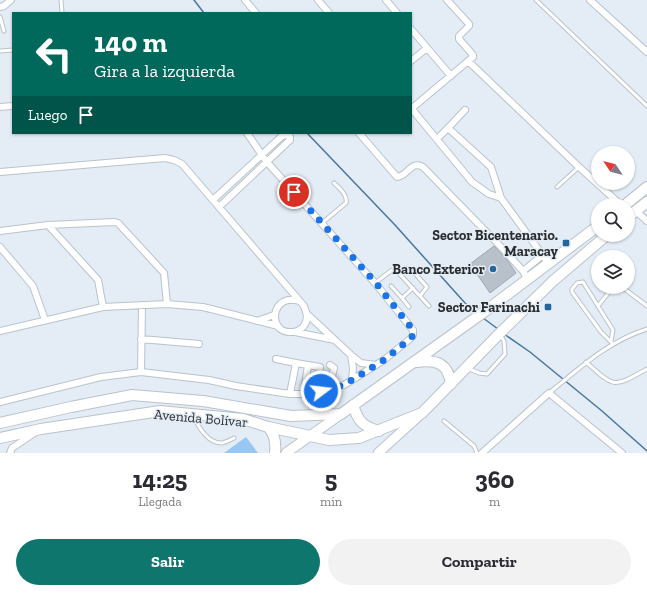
<!DOCTYPE html>
<html lang="es">
<head>
<meta charset="utf-8">
<style>
	:root { --surface:#fff; --page:#f2f2f3; --text:#2b2b33; --muted:#7c7c81; --accent:#0f766e }
	body { margin:0; font-family:"Zilla Slab",serif; background:var(--page); color:var(--text); height:100vh; display:flex; flex-direction:column; font-size:15px; white-space:nowrap }
	* { box-sizing:border-box; margin:0 }
	p { font-size:13px; color:var(--muted) }
	.icon { flex:none; width:22px; height:22px; fill:none; stroke:currentColor; stroke-width:2; stroke-linecap:round; stroke-linejoin:round }
	.map { position:relative; height:453px; overflow:hidden }
	.details { display:flex; flex-direction:column; background:var(--surface); flex:1 }
	.details>* { flex:none }
	.banner { position:absolute; left:12px; top:12px; width:400px; height:122px; border-radius:0px; box-shadow:0 1px 3px #0004; background:#00695c; color:#fff; overflow:hidden }
	.needle { width:26px; rotate:305deg }
	.buttons { position:absolute; left:591px; top:146px; display:grid; gap:8px }
	.buttons a { display:grid; place-items:center; width:44px; height:44px; border-radius:50%; background:var(--surface); box-shadow:0 1px 3px #0004; font-size:20px }
	.pin { position:absolute; display:grid; place-items:center; width:34px; height:34px; color:#fff; margin:-17px; border:2px solid #fff; border-radius:50%; box-shadow:0 1px 4px #0007 }
	.me { position:absolute; width:44px; margin:-22px; rotate:75deg; stroke-linejoin:round; filter:drop-shadow(0 0 3px #0008) }
	.turn { display:flex; align-items:center; gap:14px; height:84px; padding:0 16px; font-size:18px }
	.turn .icon { width:52px; height:52px; stroke-width:2.5 }
	.turn b { display:block; font-size:28px; line-height:34px }
	.then { display:flex; align-items:center; height:38px; padding:0 16px; background:#0003; gap:8px; font-size:15px }
	.eta { display:flex; justify-content:space-evenly; align-items:center; height:68px; text-align:center }
	.eta b { font-size:24px; font-weight:800; line-height:28px }
	.cta { display:flex; gap:8px; margin-top:auto; padding:8px 16px }
	.cta a { flex:1; height:46px; border-radius:24px; background:var(--accent); color:#fff; font-size:16px; font-weight:800; line-height:46px; text-align:center }
	.cta a+a { background:var(--page); color:var(--text) }
	.map>svg:first-child { display:block }
	.green { fill:#98c7f4 }
	.lines { fill:none; stroke-linecap:round; stroke-linejoin:round }
	.stream { stroke:#4776a0; stroke-width:1.5 }
	.building { fill:#b8c1c9; stroke:#9da5ad }
	.lane-casing { stroke:#bac3cb; stroke-width:5 }
	.street-casing { stroke:#bac3cb; stroke-width:8 }
	.secondary-casing { stroke:#bac3cb; stroke-width:11 }
	.primary-casing { stroke:#bac3cb; stroke-width:12 }
	.lane { stroke:#fff; stroke-width:3 }
	.street { stroke:#fff; stroke-width:6 }
	.secondary { stroke:#fff; stroke-width:9 }
	.primary { stroke:#fff; stroke-width:10 }
	.route { stroke:#1a73e8; stroke-width:7; stroke-dasharray:0 12.6 }
	.poi-dot { fill:#24669b; stroke:#e4edf6; stroke-width:1.5 }
	.labels { text-anchor:middle; stroke-width:3; stroke-linejoin:round; paint-order:stroke }
	.poi-label { font-size:14px; font-weight:bold; fill:#2a2d30; stroke:#e4edf6; text-anchor:end }
	.street-label { font-size:14px; fill:#2a2d30; stroke:#e4edf6 }
</style>
</head>
<body>
<div class="map">
<svg width="647" height="453" viewBox="0 0 647 453">
	<rect width="100%" height="100%" fill="#e4edf6"/>
	<path class="green" d="M 246,437 L 258,453 L 224,453 Z"/>
	<g class="lines">
		<path class="stream" d="M 194,0 L 204,13
			M 307,133 L 395,225 L 465,303 L 476,312
			M 483,318 L 498,329
			M 504,334 L 530,352 L 602,411 L 647,451"/>
	</g>
	<path class="building" d="M 494,246 L 508,261 L 516,273 L 490,293 L 470,264 Z"/>
	<g class="lines">
		<defs>
			<path id="lane" d="M 61,0 L 62,13
				M 536,0 L 647,106
				M 0,17 L 4,31
				M 0,51 L 13,50
				M 557,187 L 579,167
				M 322,223 L 346,203 C 348,195 339,188 334,183
				M 596,264 L 598,266
				M 401,274 L 407,268 L 412,270 L 427,287 L 420,296
				M 375,283 L 392,270 L 395,269 L 429,306
				M 391,286 L 402,298 L 413,288
				M 622,287 L 647,306
				M 402,298 L 409,307
				M 598,306 L 613,287
				M 611,341 L 613,330 L 583,282 L 577,283 L 572,289 L 572,292 L 601,332 L 613,344
				M 586,362 C 615,388 613,388 647,369
				M 467,368 L 479,373 L 487,374 L 505,354 L 504,341 L 500,335
				M 549,393 C 581,367 607,342 647,329
				M 194,416 C 198,427 208,443 221,443 C 225,443 230,440 234,438
				M 444,421 L 474,446 L 477,453"/>
			<path id="street" d="M 245,0 L 256,13
				M 318,0 L 329,13
				M 386,0 L 397,13
				M 590,0 L 647,52
				M 0,7 L 4,6 L 11,0
				M 411,29 L 451,76
				M 411,61 L 427,48
				M 468,61 L 579,167 L 621,205
				M 0,107 L 13,106
				M 411,108 L 472,182 L 489,194 L 501,198
				M 411,109 L 473,57 L 473,55 L 459,39 L 459,36 L 469,26 L 469,24 L 447,0
				M 448,128 L 465,110
				M 359,133 L 397,177 C 408,176 411,160 423,167 L 504,250 L 523,271 L 528,280
				M 437,139 L 448,128 L 491,167 L 501,198 L 549,264
				M 0,172 L 165,158 L 174,160 L 182,164 L 304,306 C 307,314 309,320 303,327 C 300,330 296,332 292,332 C 266,334 271,292 299,301
				M 213,200 L 282,136 L 289,135 L 290,137 L 290,140 L 219,207
				M 636,211 L 647,221
				M 48,225 L 98,280 L 103,307
				M 0,231 L 48,225 L 115,222 L 118,223 L 164,273 L 167,304
				M 0,247 L 33,286 L 45,320
				M 523,271 L 543,255
				M 307,314 L 351,355 L 353,368 L 352,380
				M 257,321 L 274,315
				M 0,331 L 103,307 L 167,304 L 203,307 L 278,326
				M 295,332 L 335,340
				M 141,339 L 199,344
				M 351,355 L 361,363 L 376,365
				M 276,359 L 296,363 L 290,394
				M 296,363 L 320,367 L 318,383 L 321,385 L 327,383 L 331,380 L 334,368 L 330,365
				M 141,372 L 142,306
				M 305,386 L 308,365
				M 0,402 L 101,377 L 141,372 L 209,380 L 236,386 L 290,394 L 310,394 L 344,385 L 384,360 L 411,338 L 413,335 L 413,330 L 375,283 L 266,161 L 247,133
				M 10,453 L 12,448 L 33,434
				M 482,453 L 549,393 L 622,453"/>
			<path id="secondary" d="M 286,453 L 341,414
				M 378,453 L 420,415"/>
			<path id="primary" d="M 625,205 L 647,187
				M 628,217 L 647,202
				M 417,362 C 436,359 448,363 451,384
				M 353,405 C 358,421 362,426 379,431
				M 0,423 L 71,407 L 132,395 L 203,401 L 291,416 L 341,414 L 484,312 L 598,226
				M 268,427 C 275,434 276,444 275,453
				M 0,438 L 41,429 L 160,411 L 243,419 L 268,427 L 329,440 L 359,438 L 422,413 L 499,334 L 553,281 L 607,235"/>
		</defs>
		<use href="#lane" class="lane-casing"/>
		<use href="#street" class="street-casing"/>
		<use href="#secondary" class="secondary-casing"/>
		<use href="#primary" class="primary-casing"/>
		<use href="#lane" class="lane"/>
		<use href="#street" class="street"/>
		<use href="#secondary" class="secondary"/>
		<use href="#primary" class="primary"/>
	</g>
	<g class="lines">
		<path class="route" d="M 294,192 L 375,282 L 413,330 L 413,335 L 411,338 L 384,360 L 344,385 L 321,391"/>
	</g>
	<g class="poi-dot">
		<rect x="562" y="239" width="8" height="8" rx="2"/>
		<circle cx="493" cy="269" r="4"/>
		<rect x="544" y="303" width="8" height="8" rx="2"/>
	</g>
	<g class="labels">
		<g class="poi-label">
			<text x="558" y="240">Sector Bicentenario.<tspan x="558" dy="16">Maracay</tspan></text>
			<text x="485" y="274">Banco Exterior</text>
			<text x="540" y="312">Sector Farinachi</text>
		</g>
		<g class="street-label">
			<text transform="translate(201 418) rotate(5)" y="5">Avenida Bolívar</text>
		</g>
	</g>
</svg>
<div class="buttons">
<a><svg class="needle" viewBox="-14 -14 28 28"><path d="M0-13l5 13h-10z" fill="#e53935"/><path d="M0 13l5-13h-10z" fill="#7c7c81"/></svg></a>
<a><svg class="icon" aria-label="search" viewBox="0 0 24 24"><circle cx="10" cy="10" r="6"/><path d="M15 15l6 6"/></svg></a>
<a><svg class="icon" aria-label="layers" viewBox="0 0 24 24"><path d="M12 4l9 5-9 5-9-5zM3 14l9 5 9-5"/></svg></a>
</div>
<div class="pin" style="left:294px;top:192px;background:#d93025"><svg class="icon" aria-label="arrive" viewBox="0 0 24 24"><path d="M6 21V4h12l-3 4 3 4H6"/></svg></div>
<svg class="me" style="left:321px;top:391px" viewBox="-20 -20 40 40"><circle r="17" fill="#1a73e8" stroke="#fff" stroke-width="3"/><path d="M0-11L8 9 0 5-8 9z" fill="#fff"/></svg>
<div class="banner">
<div class="turn"><svg class="icon" aria-label="left" viewBox="0 0 24 24"><path d="M17 20v-9H6M10 6l-5 5 5 5"/></svg><div><b>140 m</b>Gira a la izquierda</div></div>
<div class="then">Luego<svg class="icon" aria-label="arrive" viewBox="0 0 24 24"><path d="M6 21V4h12l-3 4 3 4H6"/></svg></div>
</div>
</div>
<section class="details">
<div class="eta">
<div><b>14:25</b><p>Llegada</p></div>
<div><b>5</b><p>min</p></div>
<div><b>360</b><p>m</p></div>
</div>
<div class="cta"><a>Salir</a><a>Compartir</a></div>
</section>
</body>
</html>
